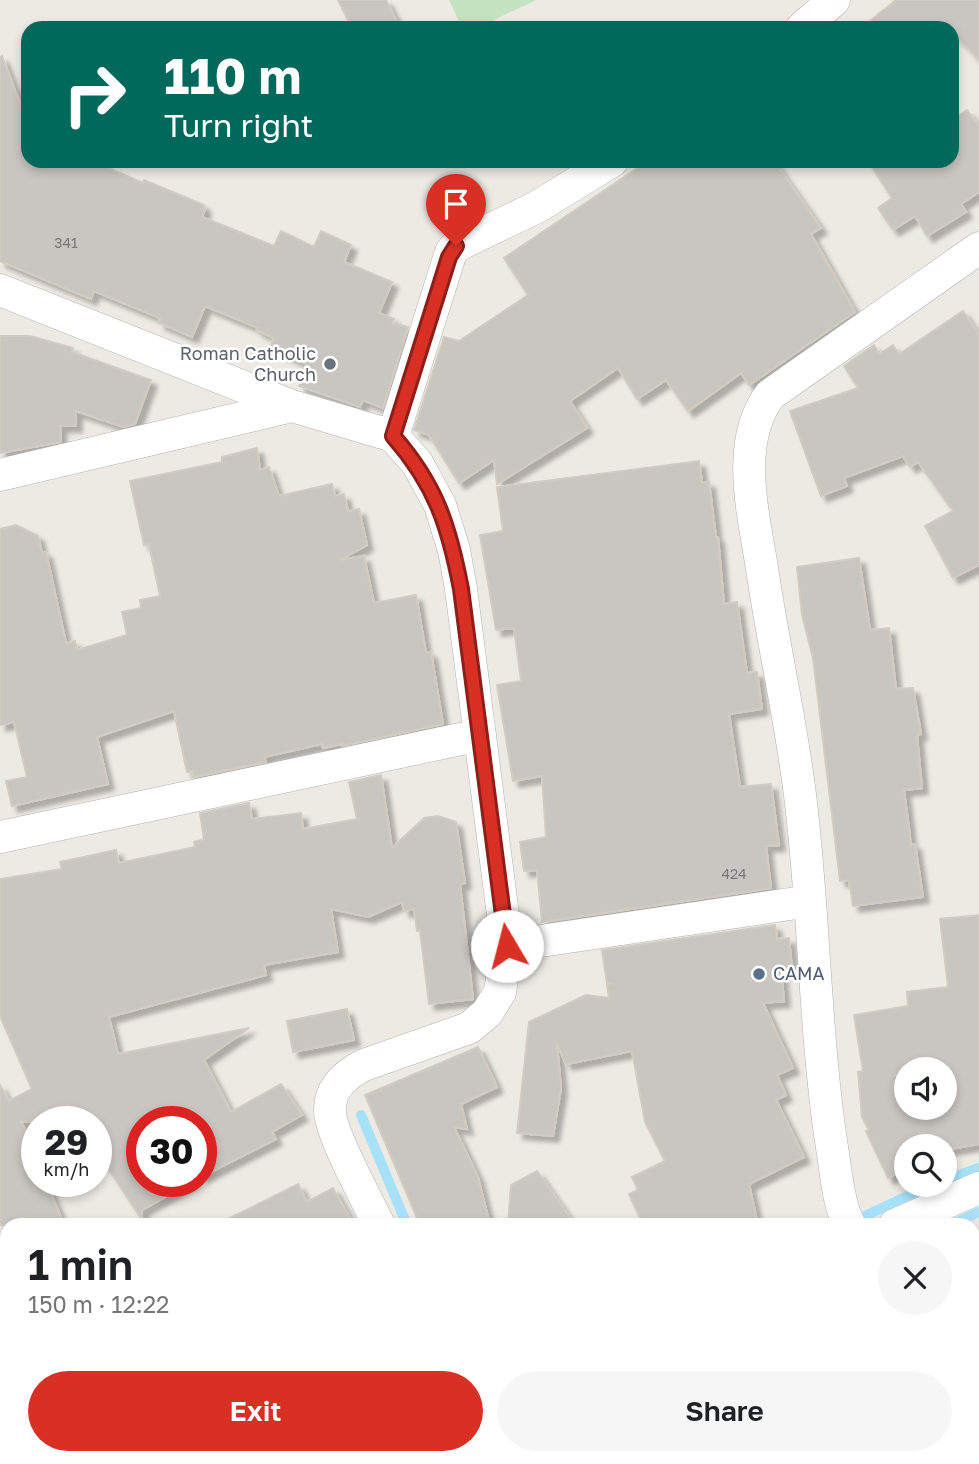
<!DOCTYPE html>
<html lang="en">
<head>
<meta charset="utf-8">
<style>
	:root { --surface:#fff; --page:#f6f6f6; --text:#202124; --muted:#757577; --accent:#d93025 }
	body { margin:0; font-family:"Golos Text",sans-serif; background:var(--page); color:var(--text); height:100vh; display:flex; flex-direction:column; font-size:26px; white-space:nowrap }
	* { box-sizing:border-box; margin:0 }
	p { font-size:23px; color:var(--muted) }
	.icon { flex:none; width:38px; height:38px; fill:none; stroke:currentColor; stroke-width:2; stroke-linecap:round; stroke-linejoin:round }
	.map { position:relative; flex:1; overflow:hidden }
	.drawer { position:absolute; left:0px; top:1218px; width:980px; height:247px; display:flex; flex-direction:column; background:var(--surface); border-radius:21px 21px 0 0; box-shadow:0 4px 10px #0003 }
	.drawer>* { flex:none }
	.top-card { position:absolute; left:21px; top:21px; width:938px; height:147px; border-radius:21px; box-shadow:0 4px 10px #0003; background:#00695c; color:#fff; overflow:hidden }
	.controls { position:absolute; left:894px; top:1057px; display:grid; gap:14px }
	.controls a { display:grid; place-items:center; width:63px; height:63px; border-radius:50%; background:var(--surface); box-shadow:0 4px 10px #0003; font-size:35px }
	.speed { position:absolute; left:21px; top:1106px; display:flex; gap:14px; font-size:35px; font-weight:700; text-align:center }
	.speed>* { display:grid; place-content:center; width:91px; height:91px; border-radius:50%; background:var(--surface); box-shadow:0 4px 10px #0003; line-height:1 }
	.speed small { font-size:18px; font-weight:400 }
	.speed .limit { border:10px solid #d22; background:#fff; color:#111 }
	.pin { position:absolute; display:grid; place-items:center; width:60px; height:60px; color:#fff; margin:-72px -30px; border-radius:50% 50% 50% 0; rotate:-45deg; box-shadow:0 0 7px #0007 }
	.pin .icon { rotate:45deg }
	.me { position:absolute; width:77px; margin:-38px; rotate:352deg; stroke-linejoin:round; filter:drop-shadow(0 0 5px #0008) }
	.turn { display:flex; align-items:center; gap:24px; height:147px; padding:0 28px; font-size:32px }
	.turn .icon { width:91px; height:91px; stroke-width:2.5 }
	.turn b { display:block; font-size:49px; line-height:60px }
	.round { display:grid; place-items:center; flex:none; width:74px; height:74px; border-radius:37px; background:var(--page) }
	.headline { display:flex; align-items:center; justify-content:space-between; height:119px; padding:0 28px }
	h1 { font-size:42px; font-weight:600; line-height:52px }
	.cta { display:flex; gap:14px; margin-top:auto; padding:14px 28px }
	.cta a { flex:1; height:80px; border-radius:42px; background:var(--accent); color:#fff; font-size:28px; font-weight:600; line-height:80px; text-align:center }
	.cta a+a { background:var(--page); color:var(--text) }
	.map>svg:first-child { display:block }
	.green { fill:#c6e3c1 }
	.lines { fill:none; stroke-linecap:round; stroke-linejoin:round }
	.stream { stroke:#a7e1f9; stroke-width:10 }
	.building { fill:#c9c5c0; stroke:#d2cbc2; stroke-width:2; fill-rule:evenodd; filter:url(#shadow) }
	.minor-casing { stroke:#afb2b5; stroke-width:33 }
	.minor { stroke:#fff; stroke-width:32 }
	.route-casing { stroke:#8d1f18; stroke-width:18 }
	.route { stroke:#d93025; stroke-width:12 }
	.worship-dot { fill:#6b7280; stroke:#fff; stroke-width:2.5 }
	.service-dot { fill:#5c6f8a; stroke:#fff; stroke-width:2.5 }
	.labels { text-anchor:middle; stroke-width:5; stroke-linejoin:round; paint-order:stroke }
	.number-label { font-size:14px; fill:#77797a }
	.worship-label { font-size:18px; fill:#5b616d; stroke:#fff; text-anchor:end }
	.service-label { font-size:18px; fill:#4e5e75; stroke:#fff; text-anchor:start }
</style>
</head>
<body>
<div class="map">
<svg width="979" height="1464" viewBox="0 0 979 1464">
	<defs>
		<filter id="shadow"><feDropShadow dx="6" dy="6" stdDeviation="2" flood-color="#0004"/></filter>
	</defs>
	<rect width="100%" height="100%" fill="#edeae4"/>
	<path class="green" d="M 449,0 L 536,0 L 477,28 L 462,28 Z"/>
	<g class="lines">
		<path class="stream" d="M 361,1115 L 407,1225
			M 945,1180 L 979,1168
			M 854,1221 L 931,1185
			M 951,1225 L 979,1212
			M 559,1464 L 567,1458"/>
	</g>
	<path class="building" d="M 338,0 L 386,0 L 400,28 L 352,28 Z
		M 896,0 L 979,0 L 979,60 L 952,32 L 952,28 L 861,28 Z
		M 2,56 L 28,124 L 28,161 L 92,161 L 143,183 L 144,180 L 204,205 L 203,208 L 205,209 L 202,217 L 274,246 L 281,231 L 314,247 L 321,231 L 351,245 L 344,262 L 392,282 L 379,313 L 394,319 L 392,323 L 408,327 L 383,408 L 363,400 L 360,407 L 299,386 L 307,364 L 270,348 L 274,338 L 257,330 L 258,328 L 205,306 L 192,337 L 159,323 L 160,318 L 94,291 L 91,299 L 0,261 L 0,57 Z
		M 967,110 L 979,126 L 979,192 L 961,204 L 966,212 L 927,236 L 915,216 L 893,230 L 878,208 L 892,198 L 868,161 L 952,161 L 952,121 Z
		M 648,161 L 774,161 L 821,228 L 811,234 L 855,312 L 749,385 L 741,373 L 688,411 L 666,380 L 637,399 L 618,368 L 570,401 L 587,428 L 497,484 L 494,460 L 459,483 L 429,435 L 414,430 L 444,337 L 459,341 L 528,295 L 504,258 Z
		M 963,311 L 979,335 L 979,565 L 953,578 L 925,526 L 953,511 L 918,462 L 910,467 L 903,456 L 844,478 L 847,486 L 821,496 L 790,411 L 858,388 L 844,366 L 874,345 L 879,354 L 893,345 L 899,354 Z
		M 0,336 L 30,336 L 73,348 L 72,352 L 151,380 L 135,424 L 123,427 L 76,411 L 76,426 L 60,426 L 61,442 L 0,453 Z
		M 257,448 L 260,470 L 269,467 L 279,496 L 332,484 L 335,496 L 344,494 L 348,511 L 359,509 L 367,545 L 340,560 L 364,556 L 374,603 L 416,595 L 426,653 L 431,652 L 443,724 L 342,746 L 342,744 L 323,748 L 322,744 L 264,757 L 266,762 L 194,777 L 193,771 L 187,772 L 174,711 L 97,737 L 108,784 L 12,806 L 6,781 L 27,777 L 14,722 L 0,725 L 0,529 L 16,525 L 38,536 L 42,553 L 46,552 L 66,643 L 75,641 L 77,650 L 127,635 L 122,612 L 141,608 L 140,600 L 160,596 L 149,544 L 144,545 L 130,481 L 222,462 L 222,457 Z
		M 699,461 L 702,482 L 709,482 L 716,537 L 718,537 L 724,604 L 737,602 L 747,673 L 757,672 L 762,709 L 729,714 L 740,787 L 771,784 L 779,845 L 766,846 L 771,888 L 542,922 L 537,870 L 524,871 L 520,842 L 546,837 L 542,776 L 513,781 L 497,685 L 521,681 L 514,628 L 496,630 L 480,535 L 503,531 L 497,487 Z
		M 859,558 L 870,630 L 889,628 L 896,689 L 913,688 L 921,734 L 917,735 L 922,788 L 904,790 L 911,845 L 915,844 L 923,897 L 853,906 L 849,880 L 840,881 L 813,658 L 802,615 L 797,567 Z
		M 381,775 L 392,848 L 424,818 L 438,816 L 456,822 L 465,883 L 460,884 L 473,999 L 429,1004 L 420,930 L 417,931 L 414,909 L 404,911 L 402,902 L 368,917 L 331,909 L 338,952 L 264,965 L 266,975 L 109,1017 L 118,1054 L 249,1028 L 204,1060 L 231,1112 L 281,1084 L 302,1115 L 272,1132 L 276,1139 L 201,1177 L 201,1122 L 142,1122 L 142,1181 L 194,1181 L 142,1210 L 142,1220 L 96,1150 L 96,1122 L 21,1122 L 37,1151 L 37,1181 L 46,1181 L 64,1225 L 0,1225 L 0,1085 L 9,1101 L 32,1089 L 0,1016 L 0,879 L 62,869 L 60,862 L 116,850 L 119,863 L 195,847 L 194,842 L 204,839 L 200,813 L 249,803 L 252,819 L 301,813 L 303,829 L 357,819 L 349,782 Z
		M 979,915 L 979,1144 L 945,1150 L 945,1146 L 906,1146 L 906,1169 L 888,1178 L 866,1131 L 869,1130 L 862,1117 L 858,1072 L 863,1071 L 854,1015 L 908,1006 L 907,992 L 948,987 L 940,919 ZM 906,1069 L 945,1069 L 945,1108 L 906,1108 Z
		M 775,925 L 777,939 L 789,938 L 792,968 L 781,969 L 784,1001 L 763,1003 L 793,1068 L 777,1075 L 786,1095 L 776,1100 L 804,1157 L 749,1184 L 758,1225 L 643,1225 L 629,1194 L 638,1190 L 632,1177 L 665,1161 L 645,1122 L 632,1051 L 566,1064 L 557,1044 L 561,1088 L 553,1136 L 517,1133 L 529,1022 L 586,995 L 609,998 L 607,985 L 612,983 L 607,984 L 602,950 Z
		M 347,1009 L 354,1040 L 293,1052 L 287,1021 Z
		M 478,1047 L 497,1087 L 461,1104 L 467,1129 L 454,1127 L 478,1177 L 490,1225 L 420,1225 L 365,1095 Z
		M 537,1171 L 575,1225 L 508,1225 L 511,1185 Z
		M 298,1184 L 307,1202 L 333,1188 L 354,1225 L 216,1225 Z"/>
	<g class="lines">
		<defs>
			<path id="minor" d="M 802,28 L 834,0
				M 0,290 L 292,406 L 393,436 L 417,463 L 440,505 L 454,550 L 461,589 L 507,946 L 500,992 L 487,1013 L 469,1028 L 364,1065 C 346,1074 330,1087 330,1110 C 329,1132 368,1201 379,1225
				M 393,436 L 451,252 L 456,246 L 537,207 L 612,161
				M 0,475 L 292,406
				M 0,837 L 480,735
				M 507,946 L 810,901
				M 850,1225 C 839,1209 836,1173 833,1154 C 814,1035 815,914 800,795 C 791,721 774,648 763,575 C 755,519 733,444 770,395 L 979,248
				M 895,1225 L 979,1188
				M 973,1389 L 979,1403
				M 303,1464 L 326,1458
				M 526,1464 L 528,1459"/>
		</defs>
		<use href="#minor" class="minor-casing"/>
		<use href="#minor" class="minor"/>
	</g>
	<g class="lines">
		<defs>
			<path id="route" d="M 456,246 L 449,257 L 393,436 C 436,485 449,526 461,589 L 507,946"/>
		</defs>
		<use href="#route" class="route-casing"/>
		<use href="#route" class="route"/>
	</g>
	<circle class="worship-dot" cx="330" cy="364" r="7"/>
	<circle class="service-dot" cx="759" cy="974" r="7"/>
	<g class="labels">
		<g class="number-label">
			<text x="66" y="248">341</text>
			<text x="734" y="879">424</text>
		</g>
		<g class="worship-label">
			<text x="316" y="360">Roman Catholic<tspan x="316" dy="21">Church</tspan></text>
		</g>
		<g class="service-label">
			<text x="773" y="980">CAMA</text>
		</g>
	</g>
</svg>
<div class="controls">
<a><svg class="icon" aria-label="sound" viewBox="0 0 24 24"><path d="M4 9h4l5-4v14l-5-4H4zM17 9q2 3 0 6"/></svg></a>
<a><svg class="icon" aria-label="search" viewBox="0 0 24 24"><circle cx="10" cy="10" r="6"/><path d="M15 15l6 6"/></svg></a>
</div>
<div class="speed"><div>29<small>km/h</small></div><div class="limit">30</div></div>
<div class="pin" style="left:456px;top:246px;background:#d93025"><svg class="icon" aria-label="arrive" viewBox="0 0 24 24"><path d="M6 21V4h12l-3 4 3 4H6"/></svg></div>
<svg class="me" style="left:507px;top:946px" viewBox="-20 -20 40 40"><circle r="19" fill="#fff"/><path d="M0-13L10 11 0 6-10 11z" fill="#d93025"/></svg>
<div class="top-card">
<div class="turn"><svg class="icon" aria-label="right" viewBox="0 0 24 24"><path d="M7 20v-9h11M14 6l5 5-5 5"/></svg><div><b>110 m</b>Turn right</div></div>
</div>
<section class="drawer">
<div class="headline"><div><h1>1 min</h1><p>150 m · 12:22</p></div><a class="round"><svg class="icon" aria-label="close" viewBox="0 0 24 24"><path d="M6 6l12 12M18 6L6 18"/></svg></a></div>
<div class="cta"><a>Exit</a><a>Share</a></div>
</section>
</div>
</body>
</html>
